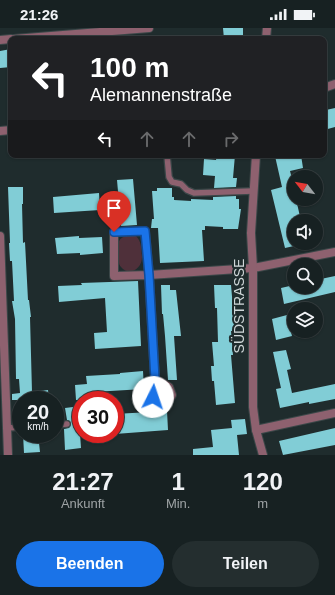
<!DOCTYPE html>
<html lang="de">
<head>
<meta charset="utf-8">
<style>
	:root { --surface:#172122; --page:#242e2f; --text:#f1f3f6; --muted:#9ea3a5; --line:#363e40; --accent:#1a73e8 }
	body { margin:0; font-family:Helvetica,sans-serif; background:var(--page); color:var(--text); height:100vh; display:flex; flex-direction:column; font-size:15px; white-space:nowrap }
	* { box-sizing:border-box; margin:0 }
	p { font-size:13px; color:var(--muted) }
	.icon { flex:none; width:22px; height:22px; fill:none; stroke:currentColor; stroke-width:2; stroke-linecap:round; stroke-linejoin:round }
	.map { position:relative; height:427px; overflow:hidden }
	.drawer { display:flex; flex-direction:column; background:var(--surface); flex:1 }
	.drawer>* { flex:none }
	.hud { position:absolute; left:8px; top:8px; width:319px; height:122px; border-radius:8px; box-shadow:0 1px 3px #0004,0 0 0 1px var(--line); background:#202124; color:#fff; overflow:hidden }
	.needle { width:26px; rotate:301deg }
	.fabs { position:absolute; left:287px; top:142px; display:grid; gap:8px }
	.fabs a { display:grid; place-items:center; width:36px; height:36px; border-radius:50%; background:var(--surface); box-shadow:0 1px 3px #0004,0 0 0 1px var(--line); font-size:20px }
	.speed { position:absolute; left:12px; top:363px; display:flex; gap:8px; font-size:20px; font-weight:700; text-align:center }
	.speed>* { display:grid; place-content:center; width:52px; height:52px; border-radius:50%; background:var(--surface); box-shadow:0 1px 3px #0004,0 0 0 1px var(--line); line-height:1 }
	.speed small { font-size:10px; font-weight:400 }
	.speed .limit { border:6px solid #d22; background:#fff; color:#111 }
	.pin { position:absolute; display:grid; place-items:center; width:34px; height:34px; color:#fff; margin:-41px -17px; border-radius:50% 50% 50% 0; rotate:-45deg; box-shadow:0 0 4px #0007 }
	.pin .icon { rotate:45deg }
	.me { position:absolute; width:44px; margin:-22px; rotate:4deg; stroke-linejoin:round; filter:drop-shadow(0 0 3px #0008) }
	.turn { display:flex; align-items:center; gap:14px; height:84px; padding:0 16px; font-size:18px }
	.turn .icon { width:52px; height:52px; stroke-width:2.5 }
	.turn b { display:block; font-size:28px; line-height:34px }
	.lanes { display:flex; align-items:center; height:38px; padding:0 16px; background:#0003; justify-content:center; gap:20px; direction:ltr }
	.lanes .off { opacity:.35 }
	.eta { display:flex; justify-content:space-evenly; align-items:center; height:68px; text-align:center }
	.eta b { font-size:24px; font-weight:700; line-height:28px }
	.cta { display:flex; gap:8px; margin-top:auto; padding:8px 16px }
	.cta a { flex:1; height:46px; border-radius:24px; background:var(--accent); color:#fff; font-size:16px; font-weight:700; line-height:46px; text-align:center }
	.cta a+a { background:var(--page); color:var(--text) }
	.status { display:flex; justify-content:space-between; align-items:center; height:28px; padding:0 20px; background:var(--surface); direction:ltr }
	.status svg { height:11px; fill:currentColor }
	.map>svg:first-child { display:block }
	.green { fill:#4f303a }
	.building { fill:#81cdd6 }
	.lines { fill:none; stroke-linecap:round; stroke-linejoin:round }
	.service-casing { stroke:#3b4748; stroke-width:8 }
	.minor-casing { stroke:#3b4748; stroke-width:10 }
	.tertiary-casing { stroke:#3b4748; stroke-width:10 }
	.service { stroke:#8e616f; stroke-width:5.5 }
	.minor { stroke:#8e616f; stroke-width:8 }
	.tertiary { stroke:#8e616f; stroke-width:8 }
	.route-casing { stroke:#114b97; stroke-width:10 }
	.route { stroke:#1a73e8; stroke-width:7 }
	.labels { text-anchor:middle; stroke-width:4; stroke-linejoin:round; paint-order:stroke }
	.street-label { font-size:14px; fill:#cfd7d8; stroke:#1f2c2d }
</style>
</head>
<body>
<div class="status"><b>21:26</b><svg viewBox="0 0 49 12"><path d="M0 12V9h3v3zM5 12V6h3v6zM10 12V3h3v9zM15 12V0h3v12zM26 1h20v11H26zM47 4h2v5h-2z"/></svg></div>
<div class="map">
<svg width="335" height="427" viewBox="0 0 335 427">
	<rect width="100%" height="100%" fill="#1f2c2d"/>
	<path class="green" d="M 130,207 L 136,208 C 142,214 141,221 142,229 C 142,241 129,249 121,239 C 118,236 119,231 118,227 C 117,216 117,209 130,207 Z"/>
	<path class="building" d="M 223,0 L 243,0 L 243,11 L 224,11 Z
		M 11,21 L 11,39 L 0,40 L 0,23 Z
		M 335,80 L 335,99 L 324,102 L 324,84 L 326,84 L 326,82 Z
		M 217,127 L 235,127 L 233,150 L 237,150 L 236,159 L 214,160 L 215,148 L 203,147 L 204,131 L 216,132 Z
		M 280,127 L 301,127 L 303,140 L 290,143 L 294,159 L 294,171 L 296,171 L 301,193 L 294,193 L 294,218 L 285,220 L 271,162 L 282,159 L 275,128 Z
		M 133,151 L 137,197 L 121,198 L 117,152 Z
		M 8,159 L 23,159 L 23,176 L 22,176 L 23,215 L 25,214 L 28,272 L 29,272 L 31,289 L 30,289 L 32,364 L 48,362 L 49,372 L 12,372 L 12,366 L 20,365 L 19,351 L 16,351 L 15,291 L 12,273 L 14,273 L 12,233 L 10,233 L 9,215 L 10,215 Z
		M 157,160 L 172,160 L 172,169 L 174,169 L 174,172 L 191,173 L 191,171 L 213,172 L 213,169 L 236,168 L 236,171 L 239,171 L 239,181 L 241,181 L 238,201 L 223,201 L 223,199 L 205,198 L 205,202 L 202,202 L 204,233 L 160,235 L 158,200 L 151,200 L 152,191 L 154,191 L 152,163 L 157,163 Z
		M 99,165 L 100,182 L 54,185 L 53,169 Z
		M 79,208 L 79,210 L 102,209 L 103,225 L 80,227 L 80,225 L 57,226 L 55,210 Z
		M 335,248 L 335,264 L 284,276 L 281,260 L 294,257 L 294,259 L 316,259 L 316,252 Z
		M 138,253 L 141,318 L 95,321 L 94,305 L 107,304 L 105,270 L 59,274 L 58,258 L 82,257 L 81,255 Z
		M 161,257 L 170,257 L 170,262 L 176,262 L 181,308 L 174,308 L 177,352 L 168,352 L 165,308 L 163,286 L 162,286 Z
		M 214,257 L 231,257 L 235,303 L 231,303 L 233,327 L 231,327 L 235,375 L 216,377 L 214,353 L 212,353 L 211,338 L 214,338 L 212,314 L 218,314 L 217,280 L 215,280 Z
		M 287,287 L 292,308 L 276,312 L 272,291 Z
		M 286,322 L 291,341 L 287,342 L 292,365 L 335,356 L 335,371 L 309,376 L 309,374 L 280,380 L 276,361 L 281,360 L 273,324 Z
		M 143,343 L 144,361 L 93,364 L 93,372 L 76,372 L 75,357 L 87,356 L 86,348 L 120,346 L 120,345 Z
		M 81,378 L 81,391 L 79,391 L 81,420 L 65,422 L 64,401 L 69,400 L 71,396 L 70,393 L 67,392 L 65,380 Z
		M 167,383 L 168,402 L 115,406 L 115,386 Z
		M 245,391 L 247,406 L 237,407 L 239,427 L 193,427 L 193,421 L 213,419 L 211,402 L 232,400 L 231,392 Z
		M 335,400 L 335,417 L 283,427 L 279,413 Z
		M 23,406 L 38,406 L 40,424 L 24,425 Z"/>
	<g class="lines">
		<defs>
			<path id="service" d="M 167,127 L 169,149 L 172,154 L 181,156 L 187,162 L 194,165 L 253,163
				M 55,397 L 67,396
				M 7,400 L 21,399"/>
			<path id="minor" d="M 14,11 L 149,0
				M 0,12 L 11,11
				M 324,60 L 335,56
				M 0,103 L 11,102
				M 145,203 L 149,247 L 114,248 L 114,204 Z
				M 0,208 L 8,427
				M 155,351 L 169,359 L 172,367 L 168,374 L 162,377 L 157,375 L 153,369 L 155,351 L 149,247 L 253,240 L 335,224
				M 256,402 L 335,385"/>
			<path id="tertiary" d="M 266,11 L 267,0
				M 256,127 L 251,205 L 253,240 L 253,379 L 256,402 L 263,427"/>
		</defs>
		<use href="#service" class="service-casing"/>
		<use href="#minor" class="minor-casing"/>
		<use href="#tertiary" class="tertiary-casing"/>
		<use href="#service" class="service"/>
		<use href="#minor" class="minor"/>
		<use href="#tertiary" class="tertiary"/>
	</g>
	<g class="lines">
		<defs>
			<path id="route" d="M 114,204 L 145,203 L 149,247 L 155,351 L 153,369"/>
		</defs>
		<use href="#route" class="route-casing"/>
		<use href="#route" class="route"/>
	</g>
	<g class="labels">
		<g class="street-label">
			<text transform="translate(239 278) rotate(-90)" y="5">SÜDSTRASSE</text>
		</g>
	</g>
</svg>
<div class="fabs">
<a><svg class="needle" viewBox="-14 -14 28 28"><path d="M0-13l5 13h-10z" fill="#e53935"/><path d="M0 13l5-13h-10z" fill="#9ea3a5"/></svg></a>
<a><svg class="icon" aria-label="sound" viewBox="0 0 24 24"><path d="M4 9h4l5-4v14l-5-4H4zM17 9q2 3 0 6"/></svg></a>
<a><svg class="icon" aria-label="search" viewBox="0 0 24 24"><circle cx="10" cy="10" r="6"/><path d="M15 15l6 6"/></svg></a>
<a><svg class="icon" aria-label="layers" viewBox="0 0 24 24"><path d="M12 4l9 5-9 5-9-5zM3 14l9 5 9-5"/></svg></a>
</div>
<div class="speed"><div>20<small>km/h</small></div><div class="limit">30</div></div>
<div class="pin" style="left:114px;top:204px;background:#d93025"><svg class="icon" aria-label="arrive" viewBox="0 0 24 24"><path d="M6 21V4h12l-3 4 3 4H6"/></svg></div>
<svg class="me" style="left:153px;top:369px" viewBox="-20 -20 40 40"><circle r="19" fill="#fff"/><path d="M0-13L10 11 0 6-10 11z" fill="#1a73e8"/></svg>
<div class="hud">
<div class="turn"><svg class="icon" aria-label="left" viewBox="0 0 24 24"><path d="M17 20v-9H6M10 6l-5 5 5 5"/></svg><div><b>100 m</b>Alemannenstraße</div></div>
<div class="lanes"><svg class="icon" aria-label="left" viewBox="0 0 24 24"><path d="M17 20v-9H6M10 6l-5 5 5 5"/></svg><svg class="icon off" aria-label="ahead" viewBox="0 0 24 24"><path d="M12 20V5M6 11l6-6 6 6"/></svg><svg class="icon off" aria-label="ahead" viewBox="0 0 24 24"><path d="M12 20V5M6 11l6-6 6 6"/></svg><svg class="icon off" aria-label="right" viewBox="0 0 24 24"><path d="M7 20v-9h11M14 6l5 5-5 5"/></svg></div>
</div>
</div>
<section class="drawer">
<div class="eta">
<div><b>21:27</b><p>Ankunft</p></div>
<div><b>1</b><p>Min.</p></div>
<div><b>120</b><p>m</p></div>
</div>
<div class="cta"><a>Beenden</a><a>Teilen</a></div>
</section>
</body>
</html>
